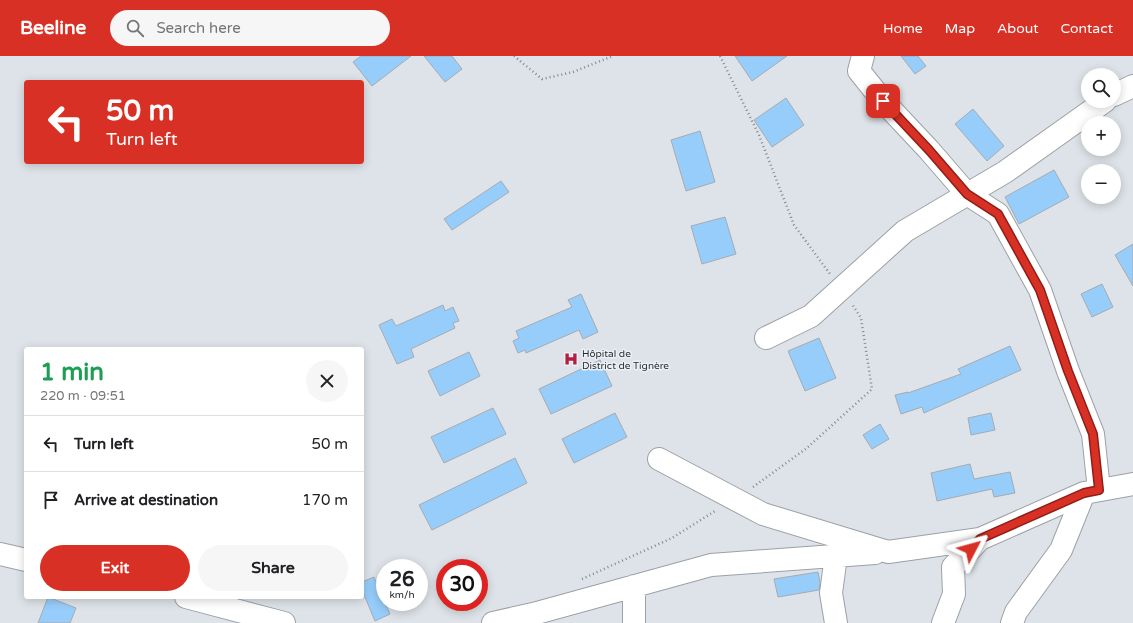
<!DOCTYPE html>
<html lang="en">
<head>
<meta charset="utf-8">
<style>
	:root { --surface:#fff; --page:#f6f6f6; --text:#202124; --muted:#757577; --line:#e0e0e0; --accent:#d93025 }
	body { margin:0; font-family:"Varela Round",sans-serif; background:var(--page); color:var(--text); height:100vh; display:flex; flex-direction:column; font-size:15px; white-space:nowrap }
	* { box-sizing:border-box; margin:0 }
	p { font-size:13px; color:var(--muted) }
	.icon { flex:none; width:22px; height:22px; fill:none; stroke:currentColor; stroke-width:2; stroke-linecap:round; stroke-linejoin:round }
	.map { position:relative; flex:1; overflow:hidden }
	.side { position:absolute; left:24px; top:291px; width:340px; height:252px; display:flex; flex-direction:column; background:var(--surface); border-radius:4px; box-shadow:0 2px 10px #0003 }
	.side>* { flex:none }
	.guide { position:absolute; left:24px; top:24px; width:340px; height:84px; border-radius:4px; box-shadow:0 2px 10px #0003; background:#d93025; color:#fff; overflow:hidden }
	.fabs { position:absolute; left:1081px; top:12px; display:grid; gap:8px }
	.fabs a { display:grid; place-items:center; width:40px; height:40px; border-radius:50%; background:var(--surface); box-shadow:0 2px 10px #0003; font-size:20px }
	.speed { position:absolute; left:376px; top:503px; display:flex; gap:8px; font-size:20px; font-weight:700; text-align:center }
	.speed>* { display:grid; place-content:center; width:52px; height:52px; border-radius:50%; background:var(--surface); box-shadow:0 2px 10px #0003; line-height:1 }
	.speed small { font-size:10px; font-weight:400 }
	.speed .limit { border:6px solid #d22; background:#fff; color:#111 }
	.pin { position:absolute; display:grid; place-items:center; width:34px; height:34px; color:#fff; margin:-17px; border-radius:8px; box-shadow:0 2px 6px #0006 }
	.me { position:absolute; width:44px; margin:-22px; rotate:51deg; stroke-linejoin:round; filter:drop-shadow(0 0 3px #0008) }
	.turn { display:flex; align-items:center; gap:14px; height:84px; padding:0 16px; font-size:18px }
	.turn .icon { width:52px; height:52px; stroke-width:2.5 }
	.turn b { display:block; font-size:28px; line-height:34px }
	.round { display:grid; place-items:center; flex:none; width:42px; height:42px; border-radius:21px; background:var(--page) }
	.summary { display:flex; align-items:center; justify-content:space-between; height:68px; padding:0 16px }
	h1 { font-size:24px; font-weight:800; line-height:30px; color:#1e9e55 }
	.cta { display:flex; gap:8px; margin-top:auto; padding:8px 16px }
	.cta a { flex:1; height:46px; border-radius:24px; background:var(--accent); color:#fff; font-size:16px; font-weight:800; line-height:46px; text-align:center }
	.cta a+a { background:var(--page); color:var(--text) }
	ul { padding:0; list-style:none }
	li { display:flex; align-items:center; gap:12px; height:56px; padding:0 16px; border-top:1px solid var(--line) }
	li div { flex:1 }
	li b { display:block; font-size:15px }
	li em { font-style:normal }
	header { display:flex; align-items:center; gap:24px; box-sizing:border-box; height:56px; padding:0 20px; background:var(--accent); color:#fff }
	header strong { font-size:19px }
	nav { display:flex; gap:22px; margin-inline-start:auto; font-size:14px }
	.search { width:280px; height:36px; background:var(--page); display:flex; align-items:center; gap:10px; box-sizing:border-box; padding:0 14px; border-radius:22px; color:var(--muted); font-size:15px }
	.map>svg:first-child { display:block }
	.building { fill:#97cdfb; stroke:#a6abb0 }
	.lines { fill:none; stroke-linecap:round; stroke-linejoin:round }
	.minor-casing { stroke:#9ca1a6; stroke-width:24 }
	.path { stroke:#84898c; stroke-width:2.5; stroke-dasharray:1 3; stroke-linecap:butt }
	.minor { stroke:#fff; stroke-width:22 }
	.route-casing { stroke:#8d1f18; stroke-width:10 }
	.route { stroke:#d93025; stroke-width:7 }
	.labels { text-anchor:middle; stroke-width:3; stroke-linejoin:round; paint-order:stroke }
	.poi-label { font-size:10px; fill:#2b2e30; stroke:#eaf0f6; text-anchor:start }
</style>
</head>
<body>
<header>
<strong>Beeline</strong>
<div class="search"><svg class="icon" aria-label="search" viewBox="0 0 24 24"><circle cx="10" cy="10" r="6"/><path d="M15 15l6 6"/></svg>Search here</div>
<nav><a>Home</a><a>Map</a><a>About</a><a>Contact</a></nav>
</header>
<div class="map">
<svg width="1133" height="567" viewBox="0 0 1133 567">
	<rect width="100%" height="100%" fill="#dde3e8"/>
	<path class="building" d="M 361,0 L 411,0 L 372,30 L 353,6 Z
		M 424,0 L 452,0 L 462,13 L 445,26 Z
		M 735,0 L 787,0 L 752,25 Z
		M 901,0 L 918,0 L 926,10 L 915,18 Z
		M 786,42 L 804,69 L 772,91 L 754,64 Z
		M 973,53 L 1004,90 L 987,105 L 955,68 Z
		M 700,75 L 715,126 L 686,135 L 671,84 Z
		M 1054,114 L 1069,141 L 1019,168 L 1005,141 Z
		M 501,125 L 509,136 L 452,174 L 444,163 Z
		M 725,161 L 736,198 L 702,208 L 691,170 Z
		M 1133,188 L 1133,230 L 1115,199 Z
		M 1102,228 L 1113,251 L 1092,261 L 1081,238 Z
		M 581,238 L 598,276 L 583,283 L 579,274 L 526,297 L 525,294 L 518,297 L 513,285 L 519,282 L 516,275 L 572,251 L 568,244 Z
		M 443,249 L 445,255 L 453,251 L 459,265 L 453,267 L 455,272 L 411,293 L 414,301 L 397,308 L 379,269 L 392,263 L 396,270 Z
		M 819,282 L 836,322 L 805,335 L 788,295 Z
		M 1010,290 L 1021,314 L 924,357 L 922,351 L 901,358 L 895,339 L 908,336 L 908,337 L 961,318 L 958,313 Z
		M 469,296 L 480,320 L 440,340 L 428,315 Z
		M 600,304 L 612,330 L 551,358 L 539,333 Z
		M 493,352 L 506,378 L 444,407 L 431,381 Z
		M 615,357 L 627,381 L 574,407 L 562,383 Z
		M 991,357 L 995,374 L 971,379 L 968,362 Z
		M 880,368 L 889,383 L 872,393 L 863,379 Z
		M 515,402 L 527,427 L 432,474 L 419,449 Z
		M 970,408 L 974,423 L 1010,416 L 1015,437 L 994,441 L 992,433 L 937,445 L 931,417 Z
		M 818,516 L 820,526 L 819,534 L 778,541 L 774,523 Z
		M 374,521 L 390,558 L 375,565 L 362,534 L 362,526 Z
		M 48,541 L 76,552 L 70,567 L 38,567 Z"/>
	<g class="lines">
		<defs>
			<path id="minor" d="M 863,0 L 859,15 L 883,45 L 929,94 L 967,138 L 998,158 L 1040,234 L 1068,315 L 1093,378 L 1099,434
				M 1114,39 L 1133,30
				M 766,282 L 811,260 L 905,175 L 1005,116 L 1105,45
				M 659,403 L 763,458 L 888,496 L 980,483 L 1084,437 L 1133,428
				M 0,498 L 26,504
				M 836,500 L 831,537 L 836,567
				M 634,530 L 634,567
				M 186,541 L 284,567
				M 493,567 L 533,558 L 711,509 L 875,497
				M 943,567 L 954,538 L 953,511 L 980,483
				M 1012,567 L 1016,556 L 1061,494 L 1084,437"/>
		</defs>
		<use href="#minor" class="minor-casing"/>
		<path class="path" d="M 514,0 L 542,23 L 573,16 L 613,0
			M 720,0 L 759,79 L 794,169 L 830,218
			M 753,431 L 807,392 L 872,333 L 861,262 L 852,248
			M 582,523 L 672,482 L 715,455"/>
		<use href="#minor" class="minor"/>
	</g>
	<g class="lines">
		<defs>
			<path id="route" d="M 883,45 L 929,94 L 967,138 L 998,158 L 1040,234 L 1068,315 L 1093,378 L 1099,434 L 1084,437 L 980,483 L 971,493"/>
		</defs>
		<use href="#route" class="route-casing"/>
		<use href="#route" class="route"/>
	</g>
	<defs>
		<symbol id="hospital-bare" viewBox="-9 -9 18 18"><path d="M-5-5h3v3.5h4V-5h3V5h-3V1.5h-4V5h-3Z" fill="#b21f41" stroke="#eaf0f6" stroke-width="2.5" paint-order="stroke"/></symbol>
	</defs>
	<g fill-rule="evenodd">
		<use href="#hospital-bare" x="561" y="293" width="20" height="20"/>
	</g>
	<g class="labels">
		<g class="poi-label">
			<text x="582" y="301">Hôpital de<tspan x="582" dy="12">District de Tignère</tspan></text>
		</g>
	</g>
</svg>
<div class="fabs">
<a><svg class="icon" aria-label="search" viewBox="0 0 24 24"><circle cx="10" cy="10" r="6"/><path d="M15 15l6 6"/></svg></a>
<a>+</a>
<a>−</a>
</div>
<div class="speed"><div>26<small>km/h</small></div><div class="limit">30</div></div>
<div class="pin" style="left:883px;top:45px;background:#d93025"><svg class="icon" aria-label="arrive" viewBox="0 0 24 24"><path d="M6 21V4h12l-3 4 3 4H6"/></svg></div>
<svg class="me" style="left:971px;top:493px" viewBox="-20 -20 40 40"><path d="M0-17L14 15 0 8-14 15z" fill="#d93025" stroke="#fff" stroke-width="4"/></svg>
<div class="guide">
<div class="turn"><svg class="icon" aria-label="left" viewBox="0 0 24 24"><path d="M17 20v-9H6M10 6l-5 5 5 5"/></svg><div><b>50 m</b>Turn left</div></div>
</div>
<section class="side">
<div class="summary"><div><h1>1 min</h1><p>220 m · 09:51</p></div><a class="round"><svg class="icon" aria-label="close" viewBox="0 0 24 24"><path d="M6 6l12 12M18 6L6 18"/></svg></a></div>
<ul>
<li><svg class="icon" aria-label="left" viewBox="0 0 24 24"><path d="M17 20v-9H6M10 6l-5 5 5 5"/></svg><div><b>Turn left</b></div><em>50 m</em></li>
<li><svg class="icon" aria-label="arrive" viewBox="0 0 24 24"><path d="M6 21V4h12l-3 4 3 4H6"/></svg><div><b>Arrive at destination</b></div><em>170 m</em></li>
</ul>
<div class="cta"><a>Exit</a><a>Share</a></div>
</section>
</div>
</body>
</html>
